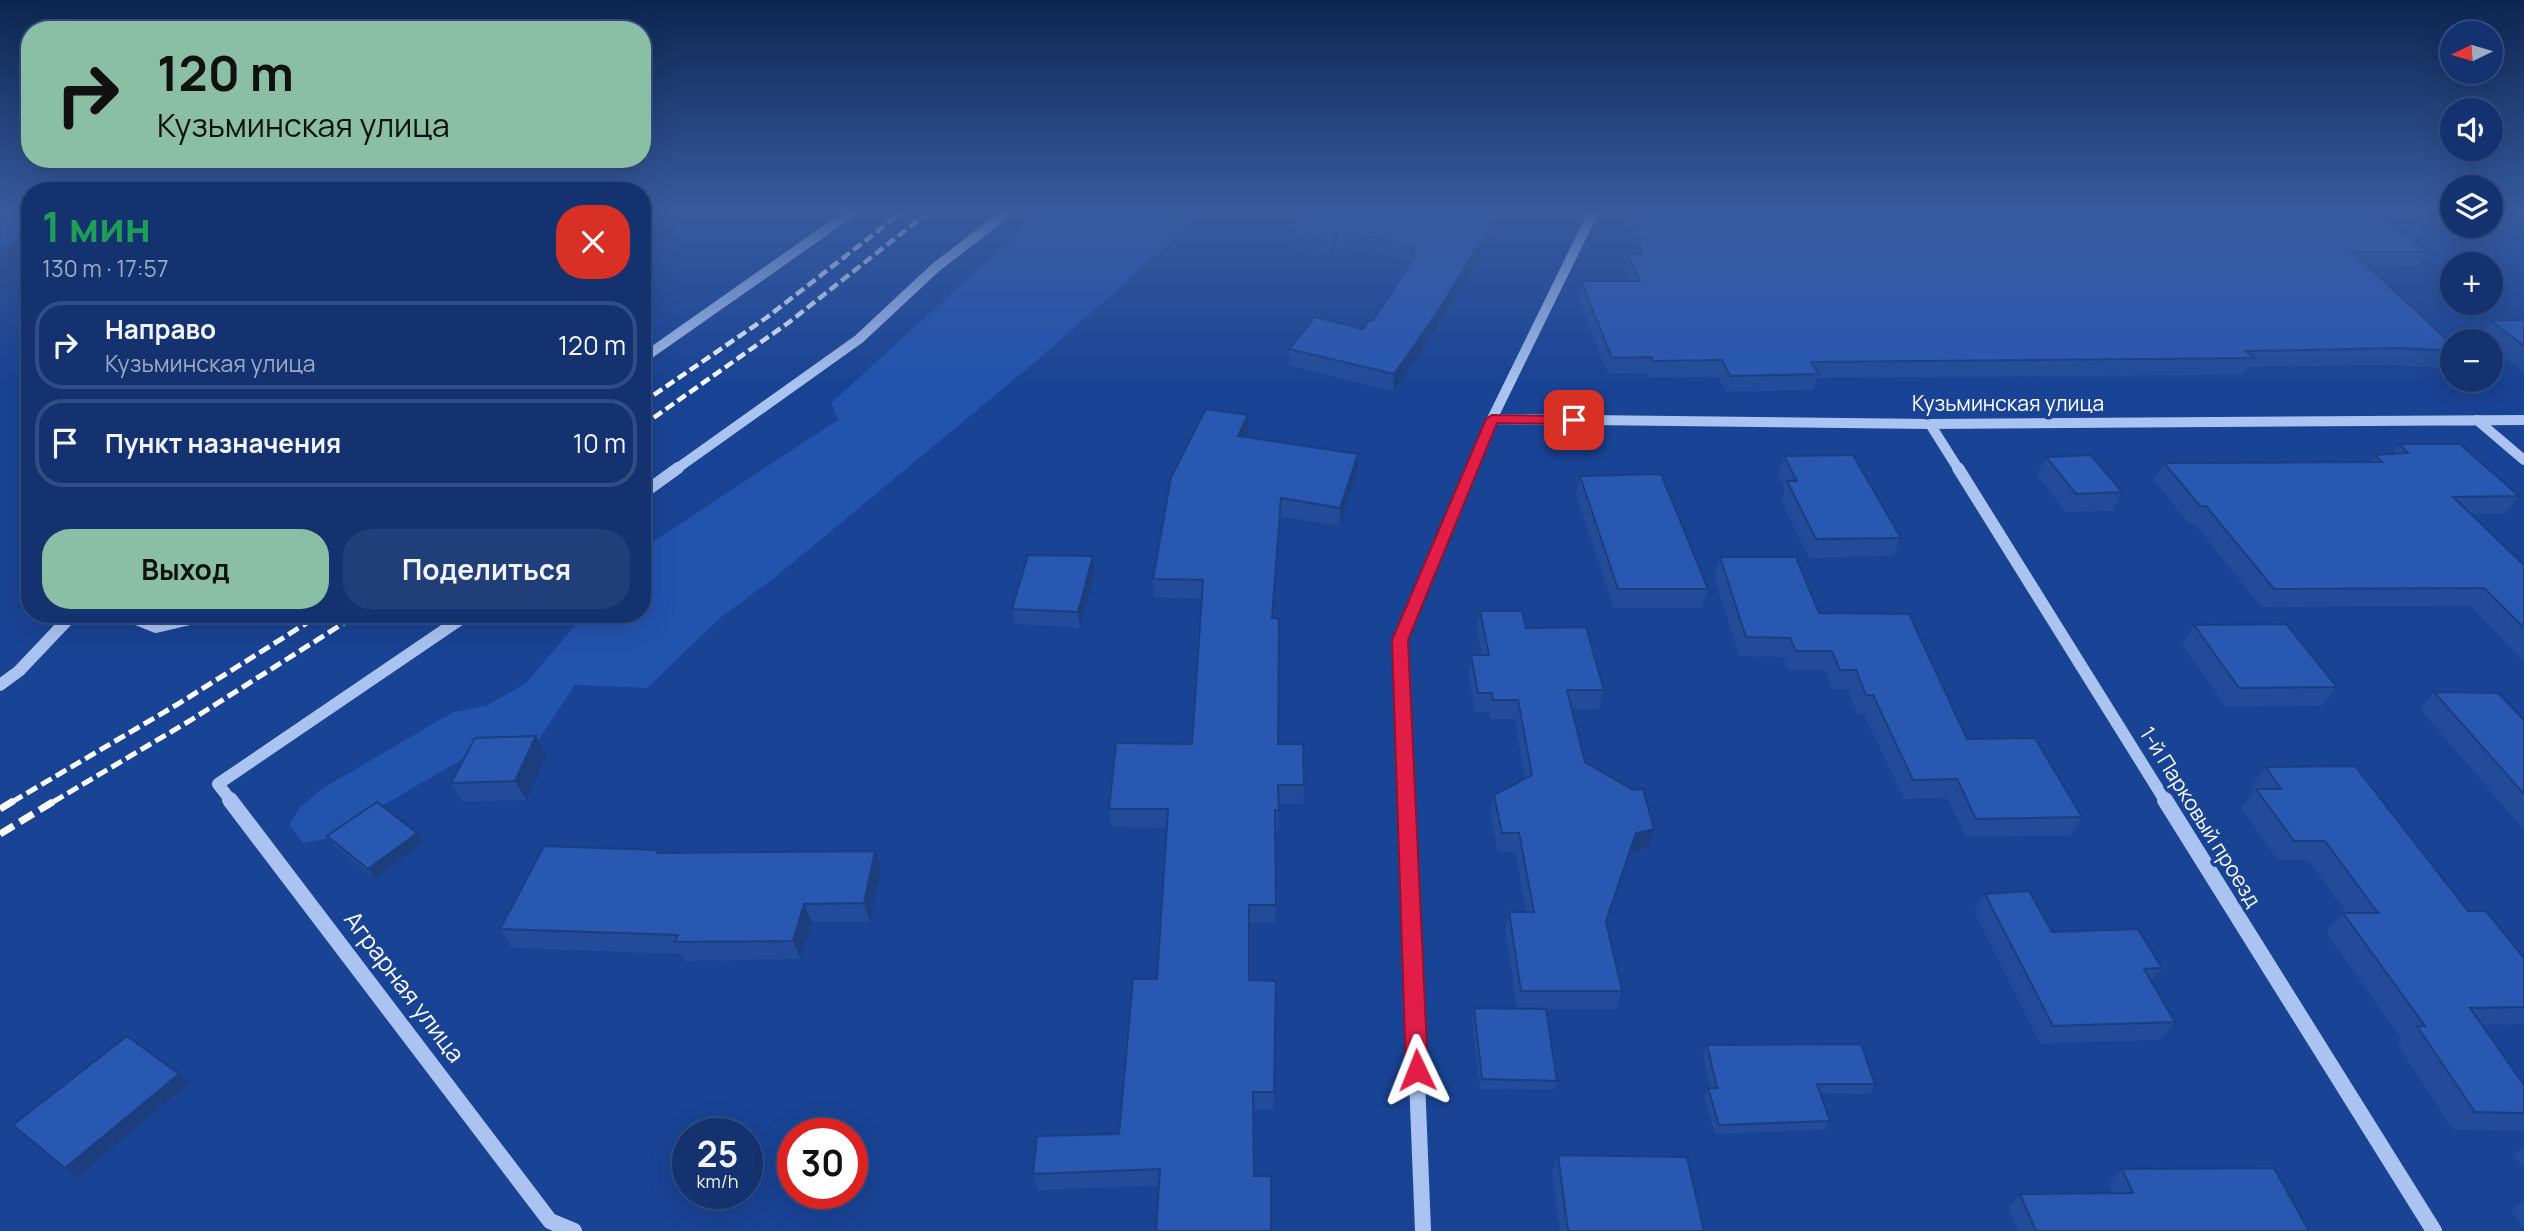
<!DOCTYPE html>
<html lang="ru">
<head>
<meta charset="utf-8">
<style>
	:root { --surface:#13326f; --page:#203e77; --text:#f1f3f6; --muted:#9daac3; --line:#324d82; --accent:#8abfa5 }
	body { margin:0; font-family:Manrope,sans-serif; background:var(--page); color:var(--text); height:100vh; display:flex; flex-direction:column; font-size:26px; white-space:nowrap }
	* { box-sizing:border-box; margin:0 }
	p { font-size:23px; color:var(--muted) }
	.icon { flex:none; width:38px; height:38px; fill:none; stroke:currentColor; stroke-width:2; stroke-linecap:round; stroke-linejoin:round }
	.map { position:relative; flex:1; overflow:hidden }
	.details { position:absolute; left:21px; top:182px; width:630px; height:441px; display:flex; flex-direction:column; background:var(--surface); border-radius:28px; box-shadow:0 7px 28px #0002,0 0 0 2px var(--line) }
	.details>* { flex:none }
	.guide { position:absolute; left:21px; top:21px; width:630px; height:147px; border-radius:28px; box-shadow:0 7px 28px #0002,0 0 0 2px var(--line); background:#8abfa5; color:#111; overflow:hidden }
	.needle { width:46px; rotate:265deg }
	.controls { position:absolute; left:2440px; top:21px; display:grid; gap:14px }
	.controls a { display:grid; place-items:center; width:63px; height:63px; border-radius:50%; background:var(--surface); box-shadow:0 7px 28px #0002,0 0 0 2px var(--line); font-size:35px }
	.speed { position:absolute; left:672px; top:1118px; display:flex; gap:14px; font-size:35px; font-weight:700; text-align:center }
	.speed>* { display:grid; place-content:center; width:91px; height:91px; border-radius:50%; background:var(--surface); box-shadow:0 7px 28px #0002,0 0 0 2px var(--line); line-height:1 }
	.speed small { font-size:18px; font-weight:400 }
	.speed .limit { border:10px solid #d22; background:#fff; color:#111 }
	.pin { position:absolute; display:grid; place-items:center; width:60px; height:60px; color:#fff; margin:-30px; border-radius:14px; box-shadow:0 4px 10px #0006 }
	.me { position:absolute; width:77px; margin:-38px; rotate:358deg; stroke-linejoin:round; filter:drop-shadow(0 0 5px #0008) }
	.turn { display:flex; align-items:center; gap:24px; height:147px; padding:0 21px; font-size:32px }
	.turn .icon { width:91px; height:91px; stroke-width:2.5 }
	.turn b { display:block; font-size:49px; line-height:60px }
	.round { display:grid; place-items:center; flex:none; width:74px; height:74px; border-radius:28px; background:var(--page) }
	.head { display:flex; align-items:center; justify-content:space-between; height:119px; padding:0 21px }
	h1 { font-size:42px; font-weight:700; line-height:52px; color:#1e9e55 }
	.primary-button { display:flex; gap:14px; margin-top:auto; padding:14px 21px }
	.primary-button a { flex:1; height:80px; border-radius:28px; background:var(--accent); color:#111; font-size:28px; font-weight:700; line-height:80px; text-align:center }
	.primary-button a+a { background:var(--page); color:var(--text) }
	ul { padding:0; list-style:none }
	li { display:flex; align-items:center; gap:21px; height:88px; margin:0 14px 10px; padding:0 7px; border:4px solid var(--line); border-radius:28px }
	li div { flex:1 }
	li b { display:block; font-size:26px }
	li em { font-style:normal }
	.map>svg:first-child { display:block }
	.green { fill:#2253ad }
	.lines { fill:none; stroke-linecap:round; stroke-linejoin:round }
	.minor-far2 { stroke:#aac3f0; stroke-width:10 }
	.minor-far1 { stroke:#aac3f0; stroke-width:12 }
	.minor { stroke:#aac3f0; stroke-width:16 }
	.rail-far2 { stroke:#fff; stroke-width:4.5; stroke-dasharray:10 4.5; stroke-linecap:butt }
	.rail-far1 { stroke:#fff; stroke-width:5; stroke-dasharray:12 5; stroke-linecap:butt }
	.rail { stroke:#fff; stroke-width:7; stroke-dasharray:16 7; stroke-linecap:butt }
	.wall { fill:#224c99 }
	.shaded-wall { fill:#1c3e7d }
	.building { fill:#2858b2; stroke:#1c3e7d; stroke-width:2 }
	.route { fill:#e11d48; stroke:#92132f; stroke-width:2 }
	.labels { text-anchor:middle; stroke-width:7; stroke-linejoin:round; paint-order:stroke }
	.street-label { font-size:21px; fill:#fff; stroke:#194394 }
	.near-street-label { font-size:24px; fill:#fff; stroke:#194394 }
</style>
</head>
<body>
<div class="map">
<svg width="2524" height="1231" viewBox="0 0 2524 1231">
	<rect width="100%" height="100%" fill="#194394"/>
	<path class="green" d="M 1040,213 L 1203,213 L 1039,359 L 773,579 L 720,618 L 647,688 L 575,685 L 535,745 L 485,746 L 325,839 L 303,843 L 289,825 L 299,808 L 322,789 L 453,712 L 486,706 L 526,683 L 585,614 L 642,614 L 642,549 L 838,420 L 831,403 Z"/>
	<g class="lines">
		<path class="minor-far2" d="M 642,359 L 850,213
			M 1492,419 L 1930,424 L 2524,420
			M 2477,420 L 2524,460
			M 1930,424 L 1959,470
			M 675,470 L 859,339 L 935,268 L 1006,213
			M 1471,470 L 1492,419 L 1593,213"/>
		<path class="minor-far1" d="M 1958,468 L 2166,802
			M 642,494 L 678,468
			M 124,614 L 156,627 L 211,614
			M 0,685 L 19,671 L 73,614
			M 232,802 L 218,784 L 468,614
			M 1406,802 L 1400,640 L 1471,468"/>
		<path class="minor" d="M 230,800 L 550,1221 L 574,1231
			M 1406,800 L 1423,1231
			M 2165,800 L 2434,1231"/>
		<path class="rail-far2" d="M 642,403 L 766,318 L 901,213
			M 642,426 L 788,323 L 927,213"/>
		<path class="rail-far1" d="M 12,802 L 178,704 L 321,614
			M 53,802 L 191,720 L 358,614"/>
		<path class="rail" d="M 0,809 L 15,800
			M 0,834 L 56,800"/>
	</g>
	<path class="wall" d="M 1506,213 L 1433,333 L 1393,392 L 1289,366 L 1289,349 L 1363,329 L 1372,321 L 1410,264 L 1410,261 L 1337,247 L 1331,257 L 1293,251 L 1293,234 Z
		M 1623,213 L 2427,252 L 2417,267 L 2368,268 L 2452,344 L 2452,364 L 2449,368 L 2390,365 L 2249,367 L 2244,375 L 1817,378 L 1813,390 L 1726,392 L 1718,377 L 1649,378 L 1647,373 L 1608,374 L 1578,297 L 1581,281 L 1629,281 L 1624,270 L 1627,254 L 1633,254 L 1635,249 L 1622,222 Z
		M 2490,320 L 2524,320 L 2524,373 L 2490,347 L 2490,341 L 2483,341 L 2478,337 Z
		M 1248,415 L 1248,433 L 1246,437 L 1357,472 L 1340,526 L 1280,517 L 1273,618 L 1278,744 L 1304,785 L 1303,804 L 1278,804 L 1278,828 L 1275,828 L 1276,923 L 1249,923 L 1249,980 L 1276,981 L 1274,1109 L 1253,1109 L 1159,1186 L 1037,1190 L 1033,1174 L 1119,1134 L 1157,979 L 1167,828 L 1111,827 L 1109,809 L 1192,744 L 1202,599 L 1154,597 L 1153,579 Z
		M 2399,444 L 2519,496 L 2505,514 L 2471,514 L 2524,565 L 2524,662 L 2470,606 L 2261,607 L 2195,524 L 2189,524 L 2154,480 L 2164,463 L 2371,462 L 2375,455 L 2393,454 Z
		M 1784,456 L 1901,538 L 1893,556 L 1809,558 L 1781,500 L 1785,488 L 1778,475 Z
		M 2046,457 L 2122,492 L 2112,511 L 2066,512 L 2037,475 Z
		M 1580,476 L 1708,589 L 1702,608 L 1614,608 L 1576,495 Z
		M 1093,556 L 1095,572 L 1080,628 L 1015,624 L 1012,609 Z
		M 1720,557 L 1819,613 L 1967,739 L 2082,817 L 2070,836 L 1966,837 L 1947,798 L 1904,799 L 1864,714 L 1858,714 L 1848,689 L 1832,689 L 1825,670 L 1789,670 L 1783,657 L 1739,656 L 1714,576 Z
		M 1480,611 L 1526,628 L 1604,690 L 1599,709 L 1571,709 L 1585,762 L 1654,829 L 1648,848 L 1630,852 L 1607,922 L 1622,991 L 1616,1009 L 1547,1009 L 1557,1081 L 1554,1090 L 1480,1089 L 1472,1017 L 1474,1008 L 1517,1008 L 1505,930 L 1509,912 L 1526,912 L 1515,852 L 1498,852 L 1490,814 L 1494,795 L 1525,779 L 1515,719 L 1490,719 L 1489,712 L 1475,712 L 1468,674 L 1471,655 L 1482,655 L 1477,630 Z
		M 2194,625 L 2337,687 L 2322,706 L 2226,707 L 2182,644 Z
		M 2434,692 L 2524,720 L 2524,830 L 2420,709 Z
		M 547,755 L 526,800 L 463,802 L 451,783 Z
		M 2266,767 L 2468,911 L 2524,958 L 2524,1024 L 2482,1025 L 2524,1085 L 2524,1129 L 2521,1131 L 2453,1130 L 2397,1044 L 2402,1040 L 2326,932 L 2343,913 L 2347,913 L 2308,860 L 2278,860 L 2241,808 L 2254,791 L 2251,786 Z
		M 327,836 L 424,842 L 375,878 L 334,846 Z
		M 658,850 L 660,853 L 875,851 L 881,870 L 870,922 L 812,922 L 801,959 L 685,961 L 681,954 L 512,948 L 500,929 Z
		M 1985,894 L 2052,932 L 2162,968 L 2151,981 L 2175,1022 L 2159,1040 L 2040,1044 L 1974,912 Z
		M 1707,1045 L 1875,1084 L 1870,1094 L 1820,1093 L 1830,1121 L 1825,1130 L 1715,1134 L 1704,1097 L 1708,1088 L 1711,1088 L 1703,1054 Z
		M 2524,1146 L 2524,1170 L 2513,1155 Z
		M 1558,1155 L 1704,1231 L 1560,1231 L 1552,1172 Z
		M 2122,1169 L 2309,1231 L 2018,1231 L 2008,1208 L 2020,1194 L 2113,1193 L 2109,1183 Z
		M 2524,1200 L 2524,1229 L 2511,1210 Z"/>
	<path class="shaded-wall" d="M 1498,213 L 1506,213 L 1433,333 L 1393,392 L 1394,374 Z
		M 30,230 L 30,254 L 9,270 L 16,281 L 0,294 L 0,252 Z
		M 1338,231 L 1337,247 L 1331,257 L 1332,241 Z
		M 1248,415 L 1248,433 L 1238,454 L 1238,436 Z
		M 1358,454 L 1357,472 L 1340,526 L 1340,508 Z
		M 1281,498 L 1280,517 L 1272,637 L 1272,618 Z
		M 1093,556 L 1095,572 L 1080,628 L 1078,612 Z
		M 536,736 L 547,755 L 526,800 L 515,781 Z
		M 1654,829 L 1648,848 L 1630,852 L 1601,940 L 1636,833 Z
		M 417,833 L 424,842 L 375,878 L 368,869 Z
		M 875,851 L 881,870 L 870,922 L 864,903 Z
		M 804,904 L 812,922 L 801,959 L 793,941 Z
		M 179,1074 L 189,1083 L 77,1177 L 65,1168 Z"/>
	<path class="building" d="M 0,213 L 30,213 L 30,230 L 0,252 Z
		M 1304,213 L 1498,213 L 1435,316 L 1394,374 L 1289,349 L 1315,317 L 1363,329 L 1369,320 L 1372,321 L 1416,255 L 1411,254 L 1416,245 L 1338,231 L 1332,241 L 1293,234 Z
		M 1628,213 L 2376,213 L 2427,252 L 2352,252 L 2452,344 L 2452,351 L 2401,348 L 2246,351 L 2254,358 L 1811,362 L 1819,374 L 1730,376 L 1722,360 L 1653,361 L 1651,357 L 1612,358 L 1581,281 L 1640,281 L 1627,254 L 1643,254 L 1636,240 L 1641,240 Z
		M 2490,320 L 2524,320 L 2524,346 Z
		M 1206,409 L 1248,415 L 1238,436 L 1358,454 L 1340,508 L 1281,498 L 1272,618 L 1279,619 L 1278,744 L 1303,744 L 1304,785 L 1278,785 L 1279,810 L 1275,810 L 1276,905 L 1249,905 L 1249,980 L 1276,981 L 1274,1092 L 1253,1092 L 1254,1176 L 1271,1176 L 1271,1231 L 1156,1231 L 1160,1169 L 1033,1174 L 1037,1136 L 1119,1134 L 1133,979 L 1157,979 L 1168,809 L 1109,809 L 1116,743 L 1192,744 L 1203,580 L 1153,579 L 1171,477 Z
		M 2399,444 L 2460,444 L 2519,496 L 2453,497 L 2524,565 L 2524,628 L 2484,588 L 2274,589 L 2206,506 L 2200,506 L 2164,463 L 2382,462 L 2375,455 L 2408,453 Z
		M 1853,455 L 1901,538 L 1816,539 L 1787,481 L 1797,481 L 1784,456 Z
		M 2091,455 L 2122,492 L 2076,494 L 2046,457 Z
		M 1661,474 L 1708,589 L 1618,589 L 1580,476 Z
		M 1028,555 L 1093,556 L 1078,612 L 1012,609 Z
		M 1720,557 L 1796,557 L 1819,613 L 1909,614 L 1967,739 L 2035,738 L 2082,817 L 1976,819 L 1957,779 L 1913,780 L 1873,695 L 1866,695 L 1856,670 L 1840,670 L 1832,651 L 1796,651 L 1790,638 L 1746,637 Z
		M 1480,611 L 1522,611 L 1526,628 L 1586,627 L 1604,690 L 1567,690 L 1585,762 L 1633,790 L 1643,789 L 1654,829 L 1636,833 L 1606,921 L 1622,991 L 1521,991 L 1509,912 L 1534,912 L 1519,833 L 1502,833 L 1494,795 L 1532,775 L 1518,700 L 1493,700 L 1492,693 L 1478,693 L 1471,655 L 1489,655 Z
		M 2286,624 L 2337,687 L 2239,688 L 2194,625 Z
		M 2434,692 L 2498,693 L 2524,720 L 2524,794 Z
		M 536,736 L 515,781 L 451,783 L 475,738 Z
		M 2355,766 L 2468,911 L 2486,911 L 2524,958 L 2524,1007 L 2470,1008 L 2524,1085 L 2524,1113 L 2475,1112 L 2417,1026 L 2425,1026 L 2343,913 L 2378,913 L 2325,841 L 2294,841 L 2256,789 L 2281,789 L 2266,767 Z
		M 377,802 L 417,833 L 368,869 L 327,836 Z
		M 544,846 L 658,850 L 657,853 L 875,851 L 864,903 L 804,904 L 793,941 L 675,942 L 678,935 L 500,929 Z
		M 2029,891 L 2052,932 L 2138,929 L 2162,968 L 2144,969 L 2175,1022 L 2053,1026 L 1985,894 Z
		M 1474,1008 L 1546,1009 L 1557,1081 L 1482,1079 Z
		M 127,1036 L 179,1074 L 65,1168 L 13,1125 Z
		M 1861,1044 L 1875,1084 L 1817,1084 L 1830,1121 L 1719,1125 L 1708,1088 L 1717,1088 L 1707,1045 Z
		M 1558,1155 L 1687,1157 L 1704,1231 L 1568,1231 Z
		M 2274,1168 L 2309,1231 L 2036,1231 L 2020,1194 L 2133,1193 L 2122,1169 Z"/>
	<linearGradient id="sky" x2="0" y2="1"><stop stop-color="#0e2551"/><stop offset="0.55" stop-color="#385b9f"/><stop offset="1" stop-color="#385b9f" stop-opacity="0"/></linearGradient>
	<rect width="2524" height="385" fill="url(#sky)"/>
	<path class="route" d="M 1492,415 L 1574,416 L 1581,420 L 1574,424 L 1497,423 L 1408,640 L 1428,1070 L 1425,1077 L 1417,1080 L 1409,1077 L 1406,1070 L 1392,640 L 1486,419 Z"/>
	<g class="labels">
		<g class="street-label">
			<text x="2008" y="411">Кузьминская улица</text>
			<text transform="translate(2200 817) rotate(58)" y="7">1-й Парковый проезд</text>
		</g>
		<g class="near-street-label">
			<text transform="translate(404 987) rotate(53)" y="8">Аграрная улица</text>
		</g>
	</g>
</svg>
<div class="controls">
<a><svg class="needle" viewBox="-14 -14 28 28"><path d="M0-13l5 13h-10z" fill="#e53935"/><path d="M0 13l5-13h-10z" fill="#9daac3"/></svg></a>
<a><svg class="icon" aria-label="sound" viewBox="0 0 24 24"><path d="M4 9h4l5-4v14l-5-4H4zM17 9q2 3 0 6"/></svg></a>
<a><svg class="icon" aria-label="layers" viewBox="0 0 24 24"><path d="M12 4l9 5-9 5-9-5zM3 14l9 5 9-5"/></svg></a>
<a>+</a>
<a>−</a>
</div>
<div class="speed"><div>25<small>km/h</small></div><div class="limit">30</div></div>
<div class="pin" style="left:1574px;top:420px;background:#d93025"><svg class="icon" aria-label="arrive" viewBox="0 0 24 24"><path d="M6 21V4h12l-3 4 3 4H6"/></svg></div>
<svg class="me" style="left:1417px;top:1070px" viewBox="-20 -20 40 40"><path d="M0-17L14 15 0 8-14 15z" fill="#e11d48" stroke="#fff" stroke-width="4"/></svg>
<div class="guide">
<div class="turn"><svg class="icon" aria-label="right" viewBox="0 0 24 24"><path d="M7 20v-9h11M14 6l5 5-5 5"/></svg><div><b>120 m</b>Кузьминская улица</div></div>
</div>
<section class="details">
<div class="head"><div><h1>1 мин</h1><p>130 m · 17:57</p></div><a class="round" style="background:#d93025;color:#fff"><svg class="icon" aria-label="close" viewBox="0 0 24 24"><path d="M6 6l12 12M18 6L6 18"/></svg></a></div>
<ul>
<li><svg class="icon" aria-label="right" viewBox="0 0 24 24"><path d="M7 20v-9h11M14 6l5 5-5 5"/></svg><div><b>Направо</b><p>Кузьминская улица</p></div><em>120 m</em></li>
<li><svg class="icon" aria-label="arrive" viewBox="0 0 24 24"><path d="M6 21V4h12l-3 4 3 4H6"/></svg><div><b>Пункт назначения</b></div><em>10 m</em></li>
</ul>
<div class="primary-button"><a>Выход</a><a>Поделиться</a></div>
</section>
</div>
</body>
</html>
